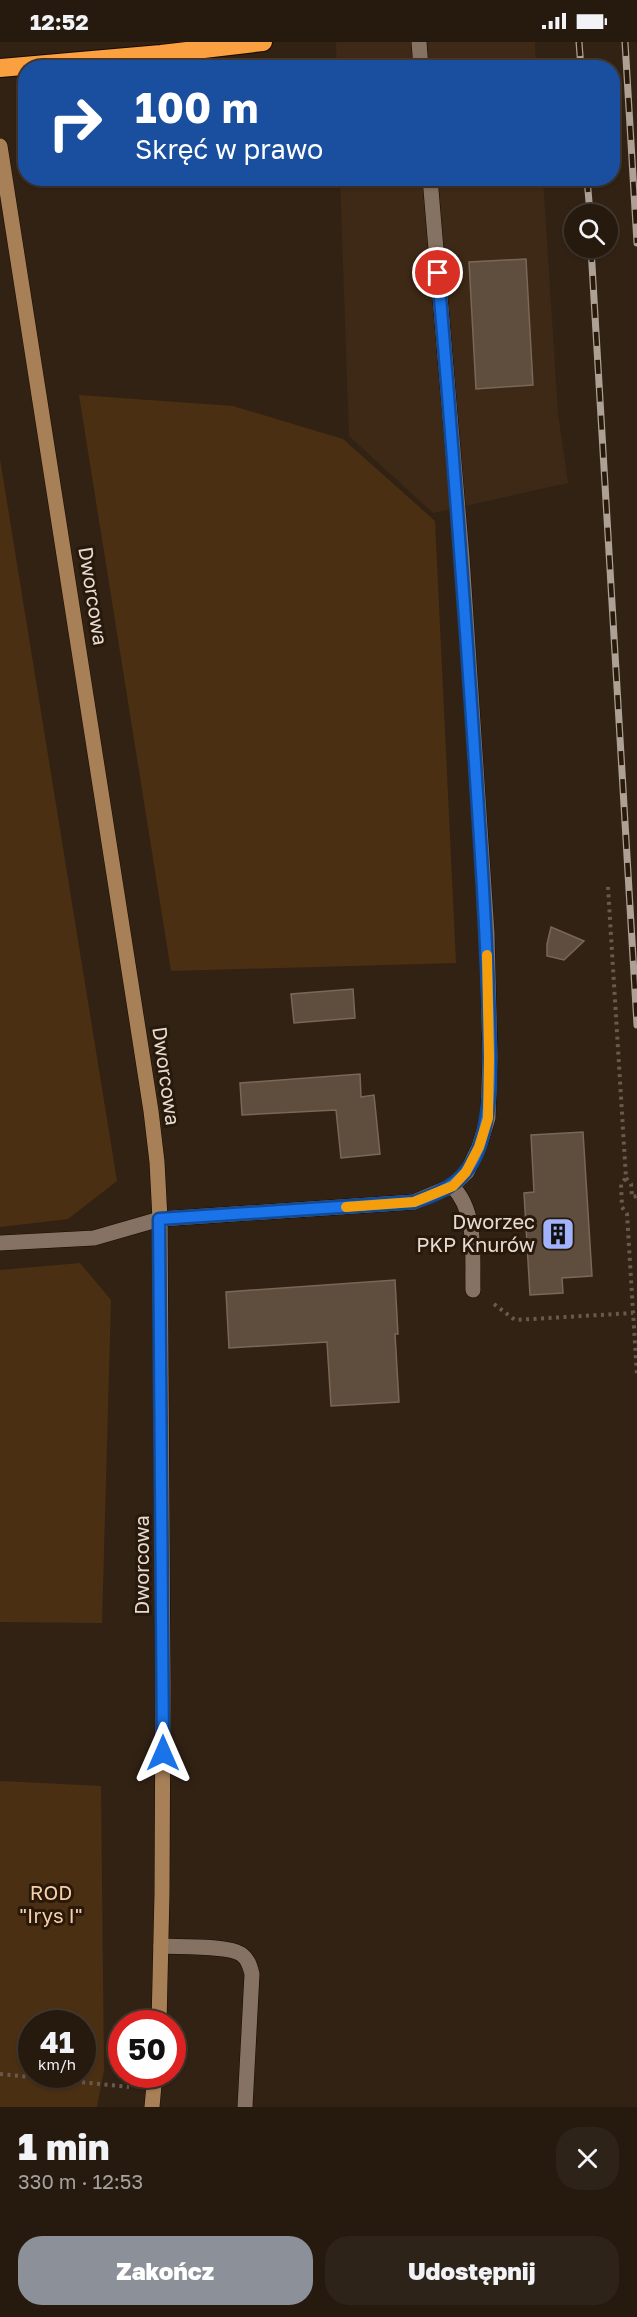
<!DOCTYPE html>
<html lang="pl">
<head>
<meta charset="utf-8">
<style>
	:root { --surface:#261a0f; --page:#2e2318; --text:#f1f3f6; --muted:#a4a19e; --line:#42382f; --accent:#8c9099 }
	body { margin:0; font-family:"Golos Text",sans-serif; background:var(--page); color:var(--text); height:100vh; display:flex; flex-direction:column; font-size:22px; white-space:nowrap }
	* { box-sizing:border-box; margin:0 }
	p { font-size:20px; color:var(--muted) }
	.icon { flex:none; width:33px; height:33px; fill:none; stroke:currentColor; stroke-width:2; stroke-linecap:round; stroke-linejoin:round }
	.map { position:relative; height:2065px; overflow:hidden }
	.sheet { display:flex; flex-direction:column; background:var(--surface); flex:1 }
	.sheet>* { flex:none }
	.banner { position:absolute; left:18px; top:18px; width:602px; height:126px; border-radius:24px; box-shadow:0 2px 4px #0004,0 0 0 2px var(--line); background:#1a4fa0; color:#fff; overflow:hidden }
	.controls { position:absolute; left:564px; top:162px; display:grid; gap:12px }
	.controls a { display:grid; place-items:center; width:54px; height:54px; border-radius:50%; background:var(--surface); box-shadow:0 2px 4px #0004,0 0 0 2px var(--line); font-size:30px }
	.speed { position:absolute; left:18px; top:1968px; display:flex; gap:12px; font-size:30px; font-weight:700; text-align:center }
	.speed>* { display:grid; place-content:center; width:78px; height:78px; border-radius:50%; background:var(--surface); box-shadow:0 2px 4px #0004,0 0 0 2px var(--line); line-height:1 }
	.speed small { font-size:15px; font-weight:400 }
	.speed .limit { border:9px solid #d22; background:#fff; color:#111 }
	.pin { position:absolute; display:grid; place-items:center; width:51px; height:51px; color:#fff; margin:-26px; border:3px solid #fff; border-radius:50%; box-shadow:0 2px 6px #0007 }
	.me { position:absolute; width:66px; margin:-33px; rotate:0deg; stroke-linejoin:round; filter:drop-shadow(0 0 4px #0008) }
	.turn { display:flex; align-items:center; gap:21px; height:126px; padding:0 18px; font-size:27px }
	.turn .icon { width:78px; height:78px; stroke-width:2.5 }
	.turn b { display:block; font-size:42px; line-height:51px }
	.round { display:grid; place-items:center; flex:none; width:63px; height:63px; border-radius:24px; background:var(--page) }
	.headline { display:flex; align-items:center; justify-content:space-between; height:102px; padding:0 18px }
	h1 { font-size:36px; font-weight:800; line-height:45px }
	.primary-button { display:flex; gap:12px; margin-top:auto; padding:12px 18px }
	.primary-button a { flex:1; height:69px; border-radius:24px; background:var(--accent); color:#fff; font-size:24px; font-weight:800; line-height:69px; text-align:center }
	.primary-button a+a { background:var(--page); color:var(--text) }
	.status { display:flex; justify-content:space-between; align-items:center; height:42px; padding:0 30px; background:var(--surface); direction:ltr }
	.status svg { height:16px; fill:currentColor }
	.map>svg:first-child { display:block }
	.built { fill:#3e2916 }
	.green { fill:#4b2f13; fill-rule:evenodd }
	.building { fill:#5f4e3e; stroke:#796757; stroke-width:1.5 }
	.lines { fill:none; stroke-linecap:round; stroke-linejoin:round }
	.lane-casing { stroke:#190b01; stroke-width:16 }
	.secondary-casing { stroke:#190b01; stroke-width:16 }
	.highway-casing { stroke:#190b01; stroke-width:20 }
	.path { stroke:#695a4e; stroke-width:4; stroke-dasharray:3 4.5; stroke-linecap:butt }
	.lane { stroke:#857262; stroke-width:15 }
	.secondary { stroke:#a88058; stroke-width:15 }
	.highway { stroke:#faa041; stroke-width:18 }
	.rail-casing { stroke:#ada196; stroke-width:7 }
	.rail { stroke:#28190b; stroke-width:4.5; stroke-dasharray:14; stroke-linecap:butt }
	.route-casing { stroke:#114b97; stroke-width:15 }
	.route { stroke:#1a73e8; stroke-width:10 }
	.slow { stroke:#f59e0b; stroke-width:10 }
	.labels { text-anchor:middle; stroke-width:6; stroke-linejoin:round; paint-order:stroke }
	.street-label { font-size:20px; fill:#e6dcd3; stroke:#28190b }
	.poi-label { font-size:20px; fill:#e6dcd3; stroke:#28190b; text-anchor:end }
	.park-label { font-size:20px; fill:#f9cfaa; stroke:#28190b }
</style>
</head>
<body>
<div class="status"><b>12:52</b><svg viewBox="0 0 49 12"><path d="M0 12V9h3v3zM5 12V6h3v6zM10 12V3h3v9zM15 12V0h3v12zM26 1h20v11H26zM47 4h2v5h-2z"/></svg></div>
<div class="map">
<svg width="637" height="2065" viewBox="0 0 637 2065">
	<rect width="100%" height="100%" fill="#322214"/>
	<path class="built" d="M 336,0 L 535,0 L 536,25 L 337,25 Z
		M 340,137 L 543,137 L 558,371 L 568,441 L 433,471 L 349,394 Z"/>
	<path class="green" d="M 79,353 L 233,364 L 343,397 L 435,479 L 456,921 L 171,929 Z
		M 0,417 L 117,1139 L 68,1177 L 0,1185 Z
		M 80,1221 L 111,1258 L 102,1581 L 0,1580 L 0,1228 Z
		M 0,1739 L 101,1744 L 104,2028 L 97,2065 L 0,2065 ZM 32,1982 L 82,1982 L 82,2032 L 32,2032 Z"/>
	<path class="building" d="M 526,217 L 533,343 L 476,347 L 469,220 Z
		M 551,885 L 584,899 L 564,918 L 547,914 L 547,902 Z
		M 353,947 L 355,976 L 294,981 L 291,952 Z
		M 360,1032 L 361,1055 L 374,1053 L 380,1112 L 341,1116 L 336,1068 L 242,1073 L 240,1041 Z
		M 583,1090 L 592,1234 L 562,1236 L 563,1251 L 530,1253 L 524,1151 L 534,1150 L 531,1093 Z
		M 395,1238 L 398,1292 L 395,1292 L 399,1360 L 331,1364 L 327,1300 L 229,1306 L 226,1250 Z"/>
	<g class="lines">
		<defs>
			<path id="lane" d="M 419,0 L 421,26
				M 452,1144 C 478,1170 472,1214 473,1248
				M 0,1201 L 94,1196 L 160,1177 L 414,1160 L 452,1144 L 467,1130 L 479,1105 L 488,1076 L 490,1015 L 487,891 L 462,515 L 430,136
				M 161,1904 C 180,1905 227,1903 241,1912 C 248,1917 250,1924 252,1932 L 245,2065"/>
			<path id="secondary" d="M 0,104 L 151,1069 L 157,1120 L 160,1177 L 163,1645 L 162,1851 L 159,1982
				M 152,2065 L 155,2032"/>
			<path id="highway" d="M 0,26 L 161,12 L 263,0"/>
		</defs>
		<use href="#lane" class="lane-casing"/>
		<use href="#secondary" class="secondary-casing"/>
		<use href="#highway" class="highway-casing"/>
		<path class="path" d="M 608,845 L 626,1136 L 621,1142 L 622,1165 L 627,1172 L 637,1334
			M 626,1136 L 631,1142 L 632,1155 L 637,1154
			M 494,1262 L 515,1278 L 633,1271
			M 0,2032 L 129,2045"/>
		<use href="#lane" class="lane"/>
		<use href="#secondary" class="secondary"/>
		<use href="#highway" class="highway"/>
		<defs>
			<path id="rail" d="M 579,0 L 581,26
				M 625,0 L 637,201
				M 587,136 L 590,172
				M 591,206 L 637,983"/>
		</defs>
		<use href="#rail" class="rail-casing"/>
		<use href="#rail" class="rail"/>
	</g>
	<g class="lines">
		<defs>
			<path id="route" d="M 163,1711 L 159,1177 L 414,1160 C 447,1149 468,1138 480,1103 C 493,1063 490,1019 489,977 C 487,917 484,858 480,798 C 468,609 454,420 438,231"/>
		</defs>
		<use href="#route" class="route-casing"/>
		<use href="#route" class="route"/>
		<path class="slow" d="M 346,1165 L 414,1160 L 453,1144 L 466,1130 L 479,1105 L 488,1076 L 489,1015 L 487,913"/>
	</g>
	<defs>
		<symbol id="building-square" viewBox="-11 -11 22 22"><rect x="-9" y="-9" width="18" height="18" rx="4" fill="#a1b3fd" stroke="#28190b"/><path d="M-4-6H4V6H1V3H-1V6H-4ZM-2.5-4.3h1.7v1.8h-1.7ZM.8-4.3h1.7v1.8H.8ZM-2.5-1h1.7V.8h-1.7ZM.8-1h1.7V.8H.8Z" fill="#111"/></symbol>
	</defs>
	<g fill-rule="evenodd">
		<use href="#building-square" x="539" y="1173" width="38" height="38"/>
	</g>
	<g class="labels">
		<g class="street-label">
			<text transform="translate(93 554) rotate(81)" y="7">Dworcowa</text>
			<text transform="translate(166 1034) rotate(82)" y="7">Dworcowa</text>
			<text transform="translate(142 1523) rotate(-90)" y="7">Dworcowa</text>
		</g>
		<g class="poi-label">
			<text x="535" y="1187">Dworzec<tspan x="535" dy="23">PKP Knurów</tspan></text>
		</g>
		<g class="park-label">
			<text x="51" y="1858">ROD<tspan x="51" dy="23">"Irys I"</tspan></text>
		</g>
	</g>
</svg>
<div class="controls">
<a><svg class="icon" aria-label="search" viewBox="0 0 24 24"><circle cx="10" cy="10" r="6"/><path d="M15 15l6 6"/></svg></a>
</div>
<div class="speed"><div>41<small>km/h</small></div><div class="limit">50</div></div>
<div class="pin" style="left:438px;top:231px;background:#d93025"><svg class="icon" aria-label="arrive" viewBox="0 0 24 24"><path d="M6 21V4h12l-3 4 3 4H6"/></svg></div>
<svg class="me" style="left:163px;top:1711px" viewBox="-20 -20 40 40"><path d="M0-17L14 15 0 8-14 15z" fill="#1a73e8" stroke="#fff" stroke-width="4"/></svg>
<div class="banner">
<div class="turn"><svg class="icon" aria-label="right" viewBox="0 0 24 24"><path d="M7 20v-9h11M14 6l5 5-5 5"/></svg><div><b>100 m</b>Skręć w prawo</div></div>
</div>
</div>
<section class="sheet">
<div class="headline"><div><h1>1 min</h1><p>330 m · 12:53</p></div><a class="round"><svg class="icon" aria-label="close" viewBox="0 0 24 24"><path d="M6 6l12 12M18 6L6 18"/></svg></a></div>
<div class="primary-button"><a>Zakończ</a><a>Udostępnij</a></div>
</section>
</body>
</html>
